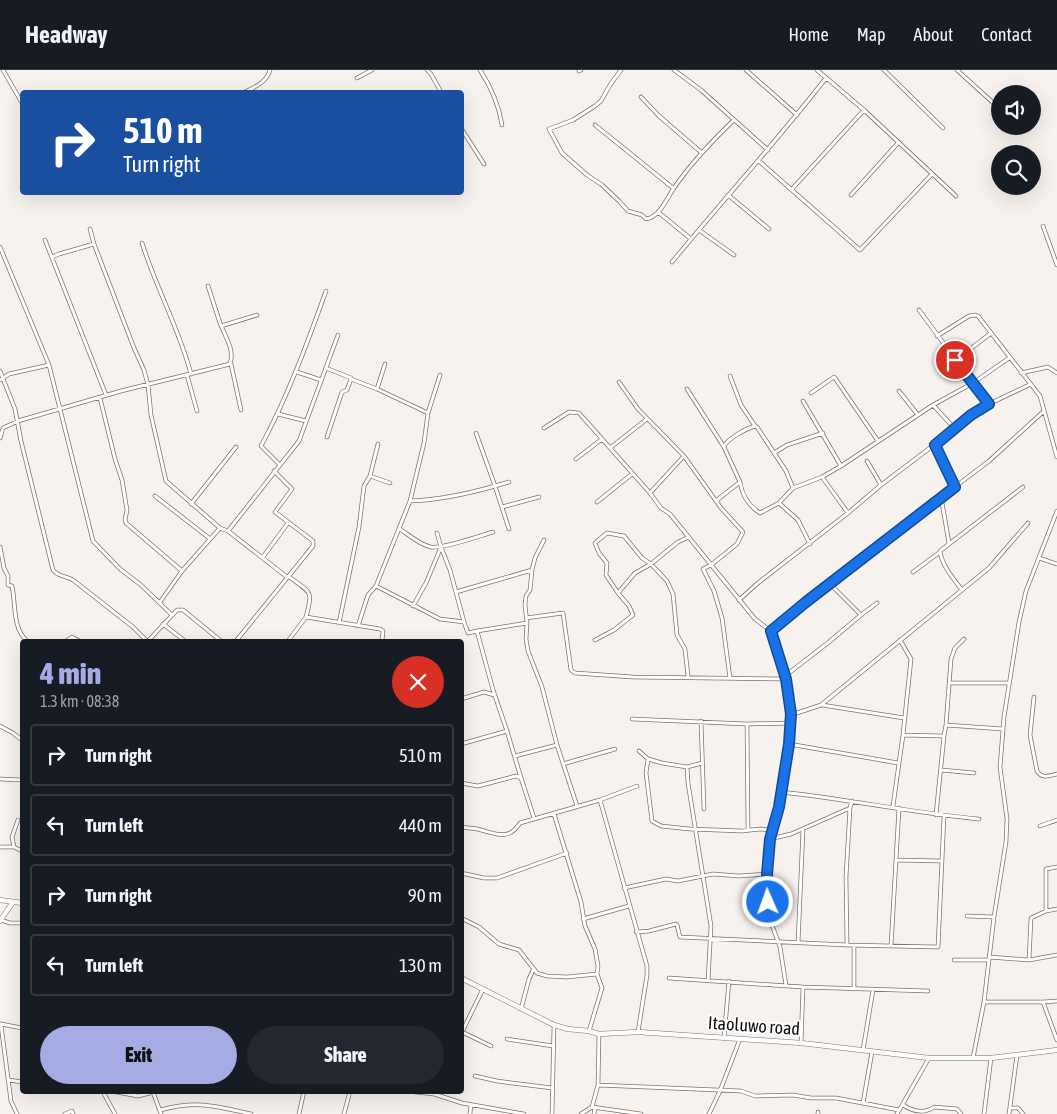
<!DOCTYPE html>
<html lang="en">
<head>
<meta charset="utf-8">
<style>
	:root { --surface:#171b24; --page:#242831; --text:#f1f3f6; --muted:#9ea1a6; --line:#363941; --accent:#a4ace3 }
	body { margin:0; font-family:"Asap Condensed",sans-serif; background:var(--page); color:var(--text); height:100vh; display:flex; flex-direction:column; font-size:19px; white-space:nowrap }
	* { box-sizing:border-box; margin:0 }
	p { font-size:16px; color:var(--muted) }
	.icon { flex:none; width:28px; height:28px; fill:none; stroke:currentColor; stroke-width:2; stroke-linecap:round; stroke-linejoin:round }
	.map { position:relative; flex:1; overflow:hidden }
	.drawer { position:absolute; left:20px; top:569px; width:444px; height:455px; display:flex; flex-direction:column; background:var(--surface); border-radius:5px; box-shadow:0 5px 20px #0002 }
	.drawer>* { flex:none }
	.banner { position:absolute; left:20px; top:20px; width:444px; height:105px; border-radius:5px; box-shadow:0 5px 20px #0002; background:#1a4fa0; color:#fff; overflow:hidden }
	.controls { position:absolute; left:991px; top:15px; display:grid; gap:10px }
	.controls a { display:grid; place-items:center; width:50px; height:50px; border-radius:50%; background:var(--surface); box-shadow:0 5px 20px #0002; font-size:25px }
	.pin { position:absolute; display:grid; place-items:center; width:42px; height:42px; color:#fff; margin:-21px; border:2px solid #fff; border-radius:50%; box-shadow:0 1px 5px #0007 }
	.me { position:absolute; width:55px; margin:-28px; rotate:358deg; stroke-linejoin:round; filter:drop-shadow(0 0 4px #0008) }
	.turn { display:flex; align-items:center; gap:18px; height:105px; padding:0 20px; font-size:22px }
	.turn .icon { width:65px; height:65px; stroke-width:2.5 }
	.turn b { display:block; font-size:35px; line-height:42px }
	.round { display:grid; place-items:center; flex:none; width:52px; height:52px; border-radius:26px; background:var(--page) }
	.headline { display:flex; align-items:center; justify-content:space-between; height:85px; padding:0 20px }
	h1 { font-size:30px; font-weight:800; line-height:38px; color:var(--accent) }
	.action { display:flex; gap:10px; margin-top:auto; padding:10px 20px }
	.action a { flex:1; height:58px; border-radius:30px; background:var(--accent); color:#111; font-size:20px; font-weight:800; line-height:58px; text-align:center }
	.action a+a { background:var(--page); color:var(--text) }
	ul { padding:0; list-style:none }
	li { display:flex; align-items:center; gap:15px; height:62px; margin:0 10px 8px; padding:0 10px; border:2px solid var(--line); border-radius:5px }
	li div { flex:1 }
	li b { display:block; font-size:19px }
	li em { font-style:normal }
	header { display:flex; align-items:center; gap:30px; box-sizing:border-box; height:70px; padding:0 25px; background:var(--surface); border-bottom:1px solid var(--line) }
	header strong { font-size:24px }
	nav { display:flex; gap:28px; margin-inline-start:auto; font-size:18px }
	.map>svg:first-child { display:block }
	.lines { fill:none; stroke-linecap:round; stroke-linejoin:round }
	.minor-casing { stroke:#787371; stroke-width:4.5 }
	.tertiary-casing { stroke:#787371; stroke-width:5.5 }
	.minor { stroke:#fff; stroke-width:3 }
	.tertiary { stroke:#fff; stroke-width:4.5 }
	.route-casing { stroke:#114b97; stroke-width:12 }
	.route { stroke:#1a73e8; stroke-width:9 }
	.labels { text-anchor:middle; stroke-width:4; stroke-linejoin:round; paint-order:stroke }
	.street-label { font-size:18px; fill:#100e0d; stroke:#fff }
</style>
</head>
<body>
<header>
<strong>Headway</strong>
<nav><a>Home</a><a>Map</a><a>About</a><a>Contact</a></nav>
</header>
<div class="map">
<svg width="1057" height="1044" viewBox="0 0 1057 1044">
	<rect width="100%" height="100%" fill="#f8f2ef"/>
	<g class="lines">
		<defs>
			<path id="minor" d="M 3,0 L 22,33
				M 427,0 L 431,4 L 441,22
				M 480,0 C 491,17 499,35 502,55
				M 621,0 L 610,15 L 601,31 L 595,36 L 573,50 L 549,59 L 562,83 L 587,105 L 602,115 L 619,131 L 628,141 L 642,145 L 646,149 C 659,147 665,132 672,121 C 689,95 712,71 734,50
				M 674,0 L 701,20 L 768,80
				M 746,0 L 797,45
				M 817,0 L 864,40 L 956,126
				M 884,0 L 943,58
				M 957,0 L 1000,39
				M 579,1 L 581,0
				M 357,8 L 372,0
				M 245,22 C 255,17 267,12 270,0
				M 641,27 L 659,46 L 702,83
				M 595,55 L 673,118
				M 461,58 L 484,94
				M 759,91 L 860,180 L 932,104
				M 792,119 L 864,40
				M 728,125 L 769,159
				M 851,125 L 898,73
				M 658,142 L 691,169
				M 1043,156 L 1057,195
				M 90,159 L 94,174 L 134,278 L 144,300 L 148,315 L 151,345 L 166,411 L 220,458 L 228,461 L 287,507
				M 699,160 L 734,185
				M 45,170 L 106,325
				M 142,173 C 156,218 179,258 191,304
				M 0,177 L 49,295 L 93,471 L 120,499 L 141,515 L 172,545
				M 52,187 L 59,184 L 94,174
				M 672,192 C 723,130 777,71 826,8
				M 919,240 L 973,313 L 1009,288
				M 221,256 L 257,245
				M 937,266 L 969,246 L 975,245 L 978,246 L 1040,326 L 1057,387
				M 955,291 L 991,263
				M 231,294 L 241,340
				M 385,294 L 377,319 L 428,343
				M 326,298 L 351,308
				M 0,301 L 15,339 L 21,371 L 53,500 C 57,506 66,506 73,510 L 133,557 L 147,571
				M 297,302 L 321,310
				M 1021,303 L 1048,297 L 1057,303
				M 187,305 L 197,341
				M 730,306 L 741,335 L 755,356
				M 0,310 L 9,304 L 49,295
				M 619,312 L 638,339 L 684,386
				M 687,319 L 724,377 L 740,412 L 717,430 L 718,432
				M 899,321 L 918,345
				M 811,323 L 834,307 L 835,308 L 878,371
				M 100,328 L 115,389 L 122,410 L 127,440 L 125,450 L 126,453 L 182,501
				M 803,331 L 841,396
				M 933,335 L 955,359
				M 278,344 L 306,351
				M 544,358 L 569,342 L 579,343 L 650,423 L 661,438 L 670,444 L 755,549 L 771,561 L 786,609 L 791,645 L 789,674 L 779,737 L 770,769 L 767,804 L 769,847 L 780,877 L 786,915
				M 327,367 L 342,322 L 347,320 L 351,309 L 377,319
				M 0,368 L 3,358 L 18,351 L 121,321 L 230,294 C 235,279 225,267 220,253 C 216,241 212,228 208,216
				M 935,375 L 955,417
				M 724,376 C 729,368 745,359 755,356 L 757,357 L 786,401 L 793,418
				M 610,378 L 647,349
				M 774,383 L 787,375 L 823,363
				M 576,389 L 602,369
				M 867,391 L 881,415
				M 279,394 L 261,376 C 288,326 307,274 326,221
				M 370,406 L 390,413
				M 740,412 C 742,425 749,436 760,443 L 779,433 L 793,418 L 822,407
				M 1023,417 L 940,481 C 942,496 953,508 962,520 L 989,498 L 1028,453
				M 650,423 L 684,386 L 721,438 L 743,462 L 737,474 L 711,495 L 703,499 L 714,521 L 722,548 L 730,608
				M 155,426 L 209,468
				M 941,427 L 949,473
				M 410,431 C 439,430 467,424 495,416 L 476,363
				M 597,432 L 632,404
				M 779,433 L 798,450 L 810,474
				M 191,434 L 236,377
				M 502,437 L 539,427
				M 848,443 L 822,407 L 841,396 L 933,335 L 973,313 L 989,334
				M 400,459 C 409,465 420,475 431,477 C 444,479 479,466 493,462
				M 509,459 L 495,416 L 509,412
				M 228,461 L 299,371 L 338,265
				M 544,470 L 535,488 L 532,500 L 530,520 L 526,526 L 525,535 L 527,553 L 526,569 L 528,581 L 542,617 L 557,675 L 577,736
				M 0,477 L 4,498 L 8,506 L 8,515 L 12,516 C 16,533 12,558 27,571
				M 263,487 L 288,453
				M 1039,488 L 1057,494
				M 913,502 L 940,482
				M 288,506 C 310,523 314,519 306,547 L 380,559 L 383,561 L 382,571
				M 376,516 L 440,549 L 464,552 L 450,500 L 441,477 L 437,463
				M 456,522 L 532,500
				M 618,523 L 606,505 L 607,493 L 599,483 L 595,473 L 607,463 L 624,466 L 642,488 L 651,494 L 667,511 L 673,524 L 677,565 L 685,579 L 688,606
				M 739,530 L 758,513 L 848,443 L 881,415 L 955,359 L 971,345 L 989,334 L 1031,314
				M 160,532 L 182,501 L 220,458
				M 413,536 L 426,513 L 441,477
				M 861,545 L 877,533
				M 526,548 L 563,543 L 571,600 L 575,603 L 633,607 L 786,609
				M 464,552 L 468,563 L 477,561 L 493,620 L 507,661 L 521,708
				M 339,553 L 359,457 L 364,416 L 370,406 L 378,374
				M 163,554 L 185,571
				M 358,556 L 368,525 L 376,516 L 410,431 L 424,373 L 428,343 L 440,305
				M 477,561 L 527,553
				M 771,561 L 902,457 L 989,391 L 1044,341
				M 595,570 L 614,560 L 633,545 L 629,536 L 618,523 L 635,503 L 651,494 L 678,472 L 687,468
				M 900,570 L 911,589 L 903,665
				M 66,571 L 72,567 L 79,571
				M 148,571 L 177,540 L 183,540 L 221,571
				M 236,571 L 313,476 L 313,471 L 275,442 L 292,419 L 274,401
				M 288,571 L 306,547
				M 785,606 L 829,572 L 861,545 L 831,515
				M 950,613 L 1009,613
				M 1034,627 L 1030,665 L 1037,701 C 1042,709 1049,706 1057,704
				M 461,629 L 484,622 L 494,625
				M 822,635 L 904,648
				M 791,645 L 821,635 L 962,520
				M 632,649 L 747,654 L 791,653
				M 701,651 L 704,739
				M 747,654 L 748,760
				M 946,655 L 951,589 L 955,578 L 964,569
				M 0,656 L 13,663 L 22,670
				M 461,674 L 507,661
				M 789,674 L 898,693
				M 639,681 L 648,689 L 662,693 L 687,697 L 702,693
				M 515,686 L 557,675
				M 648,689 L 646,703 L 652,751 L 661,756 L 690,759 L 742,761 L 760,759 L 773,760
				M 563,694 L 615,679
				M 687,697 L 688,713 L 711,856 L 708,911
				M 941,700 L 974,703
				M 0,709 L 22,710
				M 461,713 L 478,716 L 516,706 L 521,708 L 534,748
				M 781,722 C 847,729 913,743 979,749
				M 600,730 L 647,896 L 647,905 L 638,962
				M 893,736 L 903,665 L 944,666 L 946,655 L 1003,659
				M 554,744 L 581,832 L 585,856 L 595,879 L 598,896 L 597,904 L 602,918 L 589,961
				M 936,745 L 944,666
				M 1040,756 L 1057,750
				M 461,757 C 467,758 472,758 477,759 C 495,763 508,772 520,753 L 600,730 L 637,716
				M 770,769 L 791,764 L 850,738
				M 0,777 L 14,777 L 22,781
				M 14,777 L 12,767 L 18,750
				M 897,790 L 941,791
				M 461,803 L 484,808 L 497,808 L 567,783
				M 624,818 L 666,809 L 678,811 L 713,804 L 739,806 L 767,804
				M 1046,841 L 1046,799 L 1057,797
				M 967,846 L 994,847
				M 461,848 L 479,857 L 499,874 L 519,880 L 537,903 L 547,906 L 567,907 L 597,904
				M 583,849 L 629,836
				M 1,850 L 10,853 L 22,853
				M 636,862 L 649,861 L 676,854 L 677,855 L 680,867 L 847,875 L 938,877 L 944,746
				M 798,873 L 803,759
				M 847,875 L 846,807 L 850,738 L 852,731
				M 891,876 L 899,738
				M 989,887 L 1029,890 L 1057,885
				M 954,890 L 988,890
				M 1029,890 L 1031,848 L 1046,841 L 1057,839
				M 669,908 L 803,917 L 928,921
				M 854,919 L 854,875
				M 1057,931 L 1043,932 L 1057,970
				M 984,932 L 1043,932
				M 521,939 L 529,909 L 533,900
				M 1,954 L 22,958
				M 1,955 L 11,1031 L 17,1044
				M 462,962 L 491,976
				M 461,964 L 483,919
				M 724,968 L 729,911
				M 507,969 L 553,976
				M 801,973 L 803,917
				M 863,980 L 873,920
				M 973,988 L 984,932 L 994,847 L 1006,772 L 1007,749 L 1000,697 L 1004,647 L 1019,552 L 1026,521 L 1057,441
				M 475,1006 L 497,1011 L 552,1018
				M 9,1010 L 22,1012
				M 598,1015 L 741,1021 L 755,1026 L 793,1025 L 811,1028 L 836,1028 L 899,1040
				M 107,1021 L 103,1022 L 115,1044
				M 111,1021 L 138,1026 L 154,1022
				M 406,1021 L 434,1024 L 462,1033 L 524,1044
				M 153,1022 L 161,1044
				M 863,1033 L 872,982
				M 903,1035 C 914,1042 924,1044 934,1037 L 957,1039 L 961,1044
				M 592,1037 L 641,1044
				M 1010,1038 L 1018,1038 L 1023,1044
				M 160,1040 C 198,1030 215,1036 251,1044
				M 65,1044 L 72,1041 L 73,1044
				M 299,1044 L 304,1021
				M 344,1044 L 350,1021
				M 470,1044 L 471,1035
				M 552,1044 L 554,955
				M 581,1044 L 592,1037 L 598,1015 L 599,964
				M 594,1044 L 595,1038
				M 709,1044 L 720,1021 L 740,969
				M 818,1044 L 818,1042
				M 897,1044 L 929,988
				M 984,1044 L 991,988
				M 1009,1044 L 1017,985"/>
			<path id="tertiary" d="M 0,830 L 22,833
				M 0,851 L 13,832
				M 461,908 L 554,955 L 568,959 L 589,961 L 599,964 L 638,962 L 801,973 L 929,988 L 991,988 L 1057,980"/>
		</defs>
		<use href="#minor" class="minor-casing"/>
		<use href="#tertiary" class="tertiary-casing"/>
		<use href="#minor" class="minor"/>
		<use href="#tertiary" class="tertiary"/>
	</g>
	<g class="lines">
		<defs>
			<path id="route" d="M 768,832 L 767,804 L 770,769 L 779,737 L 789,674 L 791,644 L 786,609 L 771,561 L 806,532 L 955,417 L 935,375 L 971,345 L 989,334 L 955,290"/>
		</defs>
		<use href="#route" class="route-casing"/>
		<use href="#route" class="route"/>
	</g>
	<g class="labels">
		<g class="street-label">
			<text transform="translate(754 956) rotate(4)" y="6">Itaoluwo road</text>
		</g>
	</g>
</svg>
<div class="controls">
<a><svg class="icon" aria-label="sound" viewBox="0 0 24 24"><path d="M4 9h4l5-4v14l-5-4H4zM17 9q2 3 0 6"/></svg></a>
<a><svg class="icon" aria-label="search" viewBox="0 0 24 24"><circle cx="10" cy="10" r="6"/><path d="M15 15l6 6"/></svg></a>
</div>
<div class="pin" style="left:955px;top:290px;background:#d93025"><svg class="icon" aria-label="arrive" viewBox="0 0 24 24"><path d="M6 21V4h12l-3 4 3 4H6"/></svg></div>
<svg class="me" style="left:768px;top:832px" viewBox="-20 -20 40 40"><circle r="17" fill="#1a73e8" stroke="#fff" stroke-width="3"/><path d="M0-11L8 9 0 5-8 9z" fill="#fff"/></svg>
<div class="banner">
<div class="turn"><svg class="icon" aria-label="right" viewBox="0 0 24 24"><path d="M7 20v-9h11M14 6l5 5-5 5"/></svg><div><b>510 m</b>Turn right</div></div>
</div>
<section class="drawer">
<div class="headline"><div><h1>4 min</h1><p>1.3 km · 08:38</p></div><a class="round" style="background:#d93025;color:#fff"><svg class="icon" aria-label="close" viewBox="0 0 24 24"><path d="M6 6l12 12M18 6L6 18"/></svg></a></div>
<ul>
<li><svg class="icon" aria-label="right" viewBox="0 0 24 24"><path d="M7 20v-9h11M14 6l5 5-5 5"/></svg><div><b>Turn right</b></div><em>510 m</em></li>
<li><svg class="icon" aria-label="left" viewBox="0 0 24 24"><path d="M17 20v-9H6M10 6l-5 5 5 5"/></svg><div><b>Turn left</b></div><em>440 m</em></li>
<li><svg class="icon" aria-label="right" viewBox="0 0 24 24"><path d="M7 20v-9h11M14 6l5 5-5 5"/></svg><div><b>Turn right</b></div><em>90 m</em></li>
<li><svg class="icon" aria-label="left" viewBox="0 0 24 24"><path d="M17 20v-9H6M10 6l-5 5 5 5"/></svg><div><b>Turn left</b></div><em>130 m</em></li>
</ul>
<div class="action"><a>Exit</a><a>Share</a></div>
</section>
</div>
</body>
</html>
